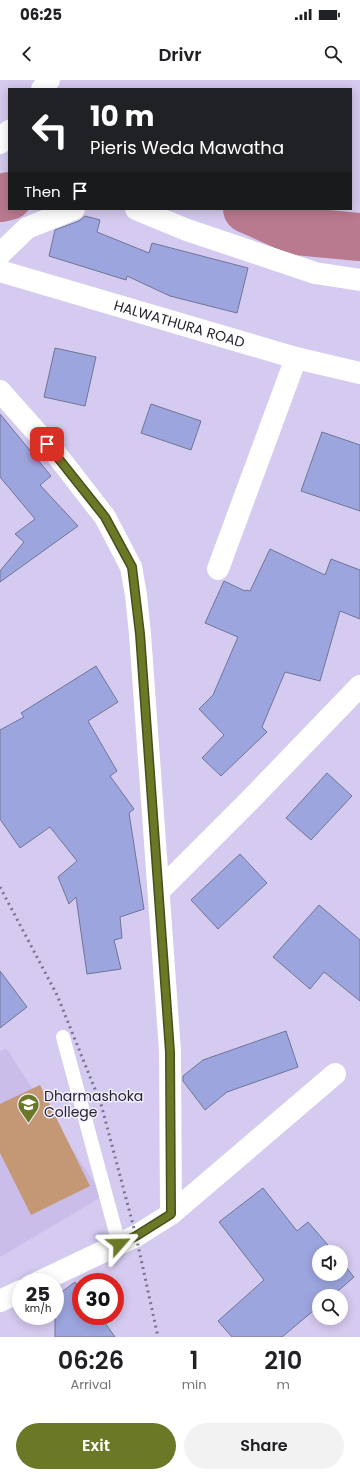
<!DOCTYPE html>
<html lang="en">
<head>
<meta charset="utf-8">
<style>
	:root { --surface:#fff; --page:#f2f2f2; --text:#202124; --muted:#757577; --accent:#6b7927 }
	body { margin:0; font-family:Poppins,sans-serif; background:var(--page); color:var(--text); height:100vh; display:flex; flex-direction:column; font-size:15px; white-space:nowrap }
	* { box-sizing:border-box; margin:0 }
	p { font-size:13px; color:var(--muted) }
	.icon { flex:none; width:22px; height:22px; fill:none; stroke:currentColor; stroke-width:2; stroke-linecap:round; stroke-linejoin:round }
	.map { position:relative; height:1257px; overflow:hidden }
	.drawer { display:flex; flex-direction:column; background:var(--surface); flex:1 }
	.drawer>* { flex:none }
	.guide { position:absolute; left:8px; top:8px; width:344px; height:122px; border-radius:0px; box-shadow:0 2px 10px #0003; background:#202124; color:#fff; overflow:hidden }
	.fabs { position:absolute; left:312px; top:1165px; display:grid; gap:8px }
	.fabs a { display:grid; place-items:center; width:36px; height:36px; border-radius:50%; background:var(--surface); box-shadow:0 2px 10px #0003; font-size:20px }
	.speed { position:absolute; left:12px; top:1193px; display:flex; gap:8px; font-size:20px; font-weight:700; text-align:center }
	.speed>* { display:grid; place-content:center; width:52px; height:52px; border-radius:50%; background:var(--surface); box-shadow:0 2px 10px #0003; line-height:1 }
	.speed small { font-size:10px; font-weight:400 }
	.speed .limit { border:6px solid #d22; background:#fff; color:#111 }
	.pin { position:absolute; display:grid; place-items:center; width:34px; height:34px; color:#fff; margin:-17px; border-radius:8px; box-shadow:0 2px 6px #0006 }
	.me { position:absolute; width:44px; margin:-22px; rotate:65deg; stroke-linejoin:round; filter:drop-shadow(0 0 3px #0008) }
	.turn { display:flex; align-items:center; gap:14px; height:84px; padding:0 16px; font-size:18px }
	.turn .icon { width:52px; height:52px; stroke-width:2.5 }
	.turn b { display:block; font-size:28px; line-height:34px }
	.then { display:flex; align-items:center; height:38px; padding:0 16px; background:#0003; gap:8px; font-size:15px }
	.eta { display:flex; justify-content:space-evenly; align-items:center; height:68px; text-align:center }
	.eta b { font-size:24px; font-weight:600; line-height:28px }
	.button { display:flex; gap:8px; margin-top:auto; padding:8px 16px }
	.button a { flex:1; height:46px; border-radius:24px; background:var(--accent); color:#fff; font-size:16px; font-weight:600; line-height:46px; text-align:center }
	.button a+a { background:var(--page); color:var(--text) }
	.status { display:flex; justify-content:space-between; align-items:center; height:28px; padding:0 20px; background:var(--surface); direction:ltr }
	.status svg { height:11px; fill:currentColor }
	header { display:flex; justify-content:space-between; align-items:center; height:52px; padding:0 16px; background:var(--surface); font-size:18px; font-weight:600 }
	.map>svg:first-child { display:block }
	.built { fill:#cabde9 }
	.green { fill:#c49775 }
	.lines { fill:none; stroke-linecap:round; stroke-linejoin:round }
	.river { stroke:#b9798e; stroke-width:48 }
	.building { fill:#9da5df; stroke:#707597 }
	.lane { stroke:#fff; stroke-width:14 }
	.street { stroke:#fff; stroke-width:22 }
	.rail { stroke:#7b748d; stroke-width:3; stroke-dasharray:2 4; stroke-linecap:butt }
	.route-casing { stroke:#464f19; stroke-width:10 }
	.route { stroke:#6b7927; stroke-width:7 }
	.labels { text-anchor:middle; stroke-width:3; stroke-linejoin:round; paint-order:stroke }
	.street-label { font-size:14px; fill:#262230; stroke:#f3effe }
	.poi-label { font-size:14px; fill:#262230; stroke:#f3effe; text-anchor:start }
</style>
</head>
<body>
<div class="status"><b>06:25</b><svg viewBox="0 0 49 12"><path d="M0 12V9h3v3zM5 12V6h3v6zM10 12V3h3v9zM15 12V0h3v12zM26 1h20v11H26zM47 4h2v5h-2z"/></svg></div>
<header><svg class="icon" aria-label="back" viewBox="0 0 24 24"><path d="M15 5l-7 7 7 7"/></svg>Drivr<svg class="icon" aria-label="search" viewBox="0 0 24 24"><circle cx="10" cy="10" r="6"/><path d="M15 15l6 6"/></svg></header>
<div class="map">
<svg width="360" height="1257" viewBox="0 0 360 1257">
	<rect width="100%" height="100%" fill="#d5caef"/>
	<path class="built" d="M 6,968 L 103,1116 L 0,1177 L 0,972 Z"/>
	<path class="green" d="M 40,1005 L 90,1106 L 31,1135 L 0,1073 L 0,1024 Z"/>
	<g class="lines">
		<path class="river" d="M 1,118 L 9,116
			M 247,129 L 296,151 L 360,157"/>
	</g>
	<path class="building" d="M 85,136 L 100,140 L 97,152 L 149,173 L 152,163 L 248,188 L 237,233 L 170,216 L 127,196 L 126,200 L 49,176 L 55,150 L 79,141 Z
		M 55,268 L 96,277 L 85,326 L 44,317 Z
		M 151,324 L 201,341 L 191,370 L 141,353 Z
		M 0,334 L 51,396 L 40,405 L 78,446 L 0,502 L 0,491 L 24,462 L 15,454 L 35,439 L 0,397 Z
		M 322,352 L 360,365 L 360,431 L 301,411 Z
		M 270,469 L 325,495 L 331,479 L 360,490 L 360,539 L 340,531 L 320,601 L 285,592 L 262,647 L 267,652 L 221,696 L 202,678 L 224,655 L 199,629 L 213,615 L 238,557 L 205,543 L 224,501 L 245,511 L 246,510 L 250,511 Z
		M 96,586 L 118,622 L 88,641 L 117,691 L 110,696 L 134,729 L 129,733 L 144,829 L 120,837 L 122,858 L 114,860 L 121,889 L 87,894 L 76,817 L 69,824 L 58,797 L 77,781 L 50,747 L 20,768 L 0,739 L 0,650 L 24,637 L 21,633 Z
		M 327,693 L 352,716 L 311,760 L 286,738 Z
		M 240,774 L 267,803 L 218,849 L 191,820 Z
		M 319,825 L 360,860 L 360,921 L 324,892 L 310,909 L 273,877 Z
		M 0,891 L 27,927 L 0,948 Z
		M 286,951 L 298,987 L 227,1012 L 205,1030 L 183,1001 L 183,996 L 203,980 Z
		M 263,1108 L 297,1151 L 308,1142 L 334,1172 L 319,1172 L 319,1194 L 341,1194 L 341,1181 L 354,1197 L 332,1216 L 319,1216 L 319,1226 L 282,1257 L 232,1257 L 218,1241 L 264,1200 L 219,1142 Z
		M 75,1202 L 81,1210 L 81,1236 L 100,1236 L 115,1257 L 55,1257 L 55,1217 Z"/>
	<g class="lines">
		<path class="lane" d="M 63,957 L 119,1164"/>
		<g class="street">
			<path d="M 42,9 L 49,0"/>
			<path d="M 0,63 L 9,51"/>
			<path d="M 136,129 L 187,150 L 315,193 L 360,200"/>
			<path d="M 0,174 L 27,148 L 74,129"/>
			<path id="s1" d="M 0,191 L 296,278 L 360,293"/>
			<path d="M 0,311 L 56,374 L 105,437 L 131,487 L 136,515 L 140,554 L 170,971 L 171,1134 L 136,1156 L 39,1202"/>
			<path d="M 218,489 L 296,278"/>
			<path d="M 159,811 L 250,720 L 360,606"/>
			<path d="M 171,1134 L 335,994"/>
			<path d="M 0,1221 L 21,1211"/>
		</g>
		<path class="rail" d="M 0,807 L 57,915 L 101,1024 L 136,1156 L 158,1257"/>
	</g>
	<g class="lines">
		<defs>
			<path id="route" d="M 47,364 L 105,437 L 132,487 L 140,554 L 170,972 L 171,1134 L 136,1156 L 119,1164"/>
		</defs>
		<use href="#route" class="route-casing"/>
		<use href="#route" class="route"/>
	</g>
	<defs>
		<symbol id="university-pin" viewBox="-11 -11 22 30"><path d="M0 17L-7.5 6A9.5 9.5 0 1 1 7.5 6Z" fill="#6b7927" stroke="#f3effe"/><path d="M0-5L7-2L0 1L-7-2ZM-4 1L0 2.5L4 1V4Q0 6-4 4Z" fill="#fff"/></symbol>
	</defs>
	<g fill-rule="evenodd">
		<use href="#university-pin" x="16" y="1012" width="25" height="34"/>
	</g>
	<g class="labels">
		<g class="street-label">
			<text dy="5" stroke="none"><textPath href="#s1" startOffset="187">HALWATHURA ROAD</textPath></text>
		</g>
		<g class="poi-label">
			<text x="44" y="1021">Dharmashoka<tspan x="44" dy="16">College</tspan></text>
		</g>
	</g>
</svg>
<div class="fabs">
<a><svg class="icon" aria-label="sound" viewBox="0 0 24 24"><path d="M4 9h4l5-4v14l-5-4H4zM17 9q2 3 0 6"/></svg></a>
<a><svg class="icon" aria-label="search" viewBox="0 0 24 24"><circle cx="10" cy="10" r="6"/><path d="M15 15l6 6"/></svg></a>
</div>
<div class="speed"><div>25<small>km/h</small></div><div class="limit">30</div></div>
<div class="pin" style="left:47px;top:364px;background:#d93025"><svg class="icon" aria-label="arrive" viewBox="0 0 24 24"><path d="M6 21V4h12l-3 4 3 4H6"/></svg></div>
<svg class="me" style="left:119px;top:1164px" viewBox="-20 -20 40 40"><path d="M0-17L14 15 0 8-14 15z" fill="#6b7927" stroke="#fff" stroke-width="4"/></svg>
<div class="guide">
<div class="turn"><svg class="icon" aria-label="left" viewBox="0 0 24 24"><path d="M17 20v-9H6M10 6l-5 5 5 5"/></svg><div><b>10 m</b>Pieris Weda Mawatha</div></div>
<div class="then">Then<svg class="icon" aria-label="arrive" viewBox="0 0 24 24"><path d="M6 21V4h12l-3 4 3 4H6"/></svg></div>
</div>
</div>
<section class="drawer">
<div class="eta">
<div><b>06:26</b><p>Arrival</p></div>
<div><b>1</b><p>min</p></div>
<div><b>210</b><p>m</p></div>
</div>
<div class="button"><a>Exit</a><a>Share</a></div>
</section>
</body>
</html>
